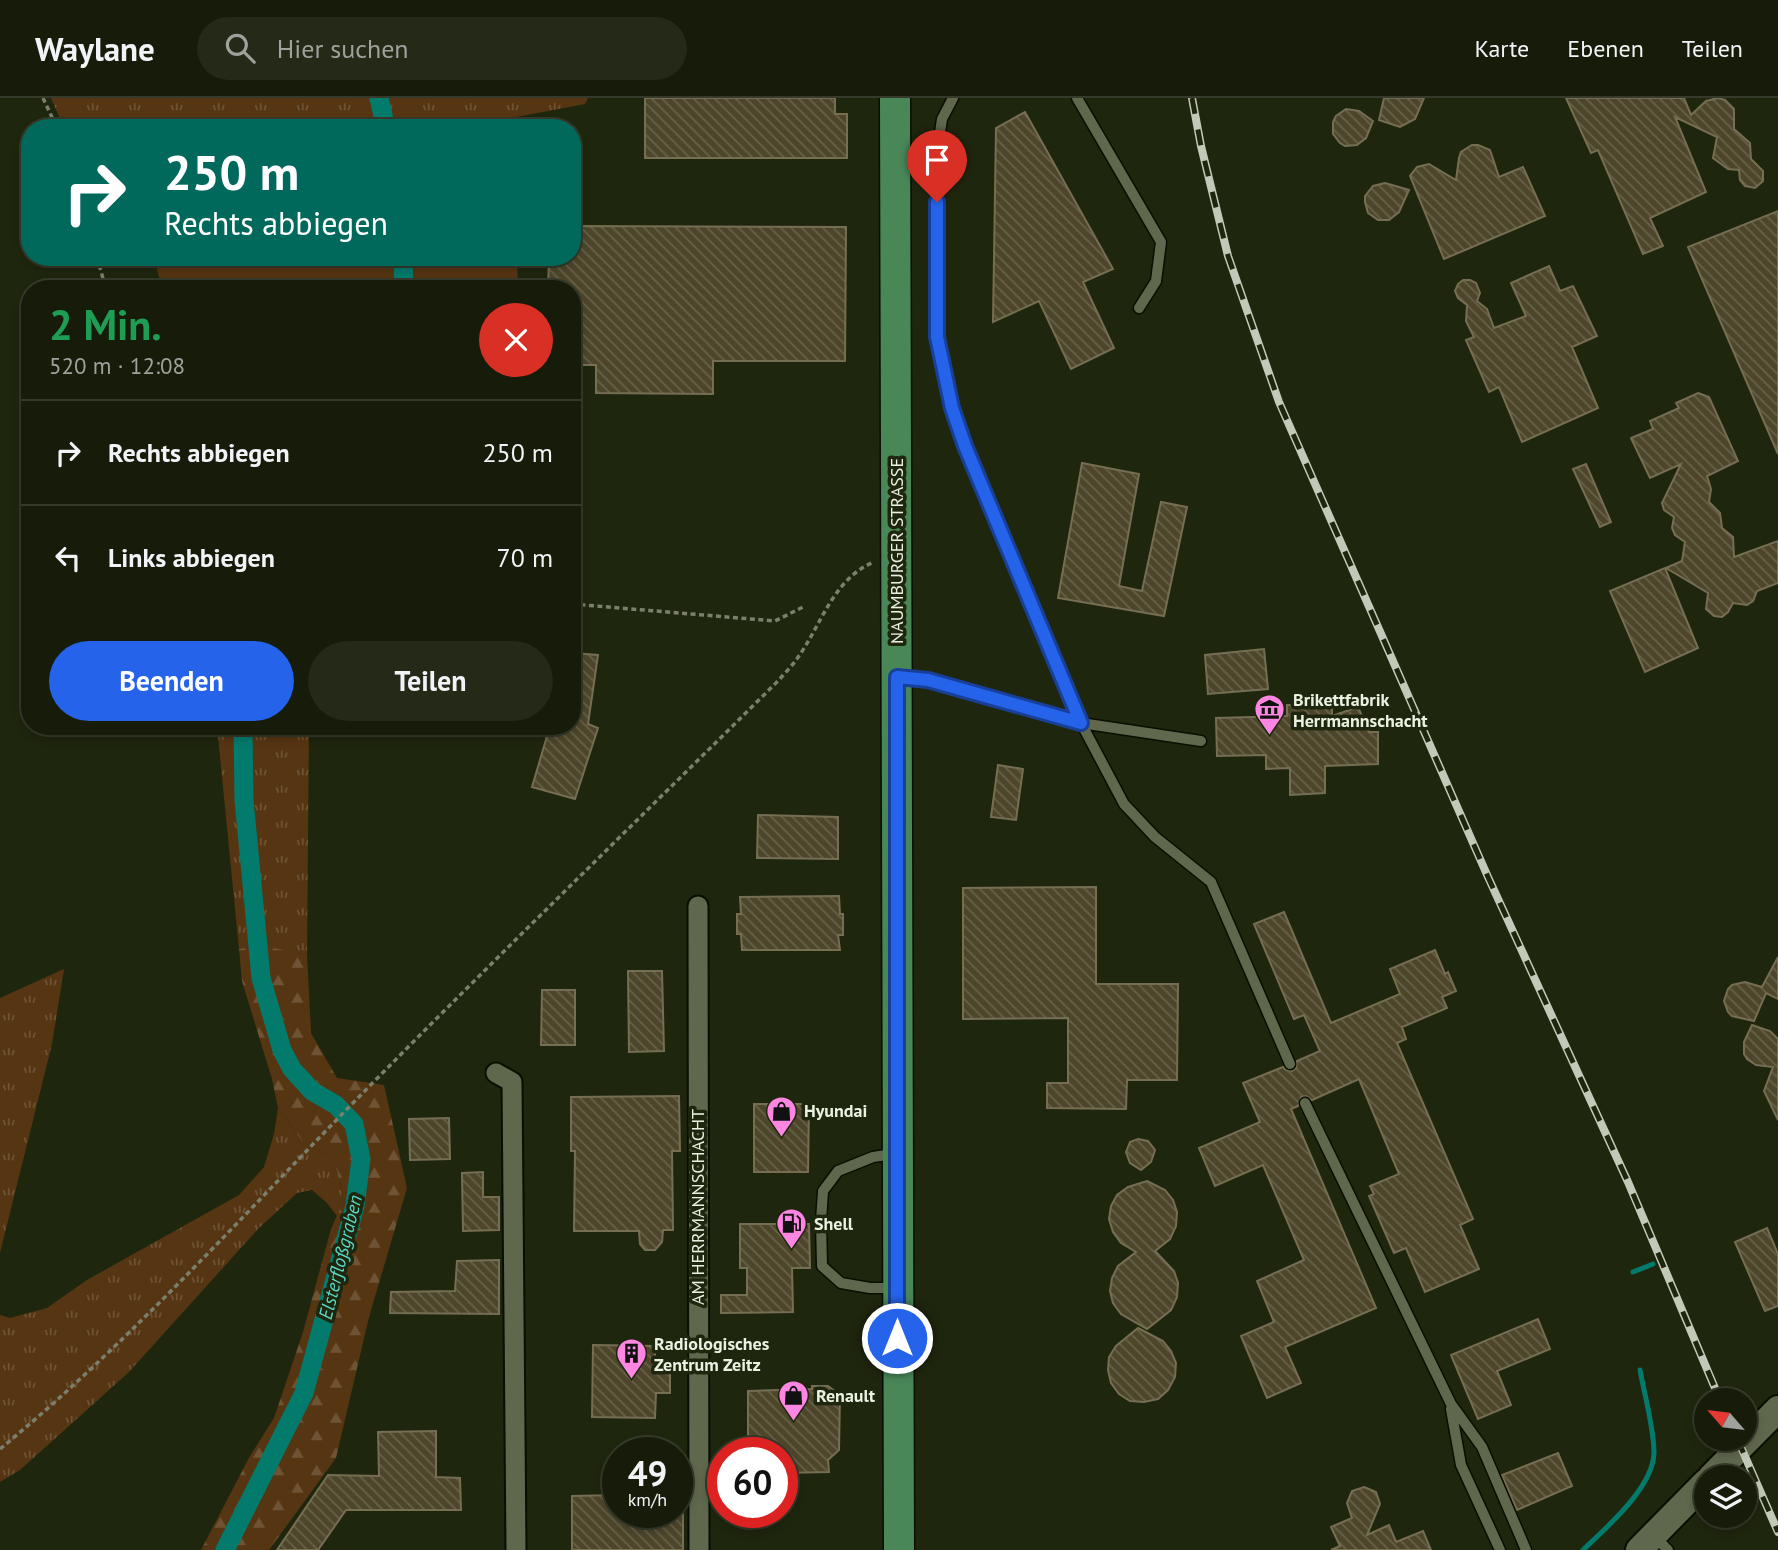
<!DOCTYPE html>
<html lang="de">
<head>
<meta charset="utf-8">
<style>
	:root { --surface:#171c0a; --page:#242918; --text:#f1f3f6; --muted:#9ea19c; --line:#363a2b; --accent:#2563eb }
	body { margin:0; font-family:"PT Sans",sans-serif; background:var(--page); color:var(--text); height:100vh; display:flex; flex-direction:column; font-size:26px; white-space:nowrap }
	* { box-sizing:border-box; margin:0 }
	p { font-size:23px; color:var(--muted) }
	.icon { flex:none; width:38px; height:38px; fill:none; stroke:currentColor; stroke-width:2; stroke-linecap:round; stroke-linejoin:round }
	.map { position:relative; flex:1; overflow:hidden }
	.drawer { position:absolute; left:21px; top:182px; width:560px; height:455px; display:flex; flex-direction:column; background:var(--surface); border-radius:28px; box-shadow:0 4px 10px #0003,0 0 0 2px var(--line) }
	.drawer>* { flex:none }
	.top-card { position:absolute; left:21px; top:21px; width:560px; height:147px; border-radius:28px; box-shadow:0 4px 10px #0003,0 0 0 2px var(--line); background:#00695c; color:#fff; overflow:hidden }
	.needle { width:46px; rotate:298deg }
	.controls { position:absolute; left:1694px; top:1290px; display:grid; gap:14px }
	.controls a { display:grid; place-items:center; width:63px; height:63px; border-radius:50%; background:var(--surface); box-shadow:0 4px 10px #0003,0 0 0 2px var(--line); font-size:35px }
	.speed { position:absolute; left:602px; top:1339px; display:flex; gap:14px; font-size:35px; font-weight:700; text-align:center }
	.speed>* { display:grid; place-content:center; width:91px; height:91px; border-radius:50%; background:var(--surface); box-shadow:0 4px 10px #0003,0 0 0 2px var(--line); line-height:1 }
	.speed small { font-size:18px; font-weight:400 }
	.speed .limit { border:10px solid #d22; background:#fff; color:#111 }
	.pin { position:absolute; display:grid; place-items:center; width:60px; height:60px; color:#fff; margin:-72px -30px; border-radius:50% 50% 50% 0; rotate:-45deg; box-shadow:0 0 7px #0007 }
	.pin .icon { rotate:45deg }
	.me { position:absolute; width:77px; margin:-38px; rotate:0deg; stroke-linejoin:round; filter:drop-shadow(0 0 5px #0008) }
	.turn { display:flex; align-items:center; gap:24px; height:147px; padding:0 28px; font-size:32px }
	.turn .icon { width:91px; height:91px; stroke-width:2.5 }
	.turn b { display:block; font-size:49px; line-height:60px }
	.round { display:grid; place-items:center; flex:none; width:74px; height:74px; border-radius:37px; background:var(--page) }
	.overview { display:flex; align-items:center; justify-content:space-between; height:119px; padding:0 28px }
	h1 { font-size:42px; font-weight:600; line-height:52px; color:#1e9e55 }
	.button { display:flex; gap:14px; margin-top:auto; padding:14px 28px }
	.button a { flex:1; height:80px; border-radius:42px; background:var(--accent); color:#fff; font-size:28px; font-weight:600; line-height:80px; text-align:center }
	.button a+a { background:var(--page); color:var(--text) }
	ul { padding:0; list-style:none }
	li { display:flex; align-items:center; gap:21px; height:105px; padding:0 28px; border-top:2px solid var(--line) }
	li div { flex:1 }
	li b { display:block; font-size:26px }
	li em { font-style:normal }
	header { display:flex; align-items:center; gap:42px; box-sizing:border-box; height:98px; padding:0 35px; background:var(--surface); border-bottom:2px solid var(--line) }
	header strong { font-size:33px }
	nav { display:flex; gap:38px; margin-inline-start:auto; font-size:24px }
	.search { width:490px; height:63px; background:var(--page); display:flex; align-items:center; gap:18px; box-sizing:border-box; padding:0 24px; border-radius:38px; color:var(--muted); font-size:26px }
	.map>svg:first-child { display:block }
	.grass { fill:url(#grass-tufts) }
	.forest { fill:url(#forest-firs) }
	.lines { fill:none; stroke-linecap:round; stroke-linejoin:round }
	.stream { stroke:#027b6d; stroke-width:5 }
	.canal { stroke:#027b6d; stroke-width:19 }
	.building { fill:url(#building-back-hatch); stroke:#766e52; stroke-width:2 }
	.lane-casing { stroke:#090e00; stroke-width:13 }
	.street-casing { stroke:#090e00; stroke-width:23 }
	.secondary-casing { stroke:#090e00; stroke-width:30 }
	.primary-casing { stroke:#090e00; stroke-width:33 }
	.path { stroke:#7a806c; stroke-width:3.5; stroke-dasharray:5 3.5; stroke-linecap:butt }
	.lane { stroke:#5f684d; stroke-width:10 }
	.street { stroke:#5f684d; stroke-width:19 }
	.secondary { stroke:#5f684d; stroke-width:26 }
	.primary { stroke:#498757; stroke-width:30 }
	.rail-casing { stroke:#c3c9b8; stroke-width:8 }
	.rail { stroke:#1f260e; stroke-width:5; stroke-dasharray:16; stroke-linecap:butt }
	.route-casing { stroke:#184099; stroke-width:18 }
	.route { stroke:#2563eb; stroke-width:12 }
	.labels { text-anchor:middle; stroke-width:7; stroke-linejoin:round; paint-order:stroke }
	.street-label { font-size:18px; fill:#ebf1e2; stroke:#1f260e }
	.poi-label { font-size:18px; font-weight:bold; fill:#ebf1e2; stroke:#1f260e; text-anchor:start }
	.water-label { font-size:19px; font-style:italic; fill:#57d9c6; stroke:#1f260e }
</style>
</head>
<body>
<header>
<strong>Waylane</strong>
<div class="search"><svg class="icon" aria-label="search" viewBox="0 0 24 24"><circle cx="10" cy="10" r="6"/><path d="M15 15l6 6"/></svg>Hier suchen</div>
<nav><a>Karte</a><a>Ebenen</a><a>Teilen</a></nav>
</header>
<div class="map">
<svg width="1778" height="1452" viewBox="0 0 1778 1452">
	<defs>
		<pattern id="grass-tufts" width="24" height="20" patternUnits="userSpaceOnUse" patternTransform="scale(1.75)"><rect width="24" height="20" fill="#563512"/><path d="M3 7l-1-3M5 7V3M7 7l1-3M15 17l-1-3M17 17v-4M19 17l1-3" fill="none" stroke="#6e5334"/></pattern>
		<pattern id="forest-firs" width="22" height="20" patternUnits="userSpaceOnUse" patternTransform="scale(1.75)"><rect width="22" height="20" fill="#563512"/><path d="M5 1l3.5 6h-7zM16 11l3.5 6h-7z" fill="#6e5334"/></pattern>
		<pattern id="building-back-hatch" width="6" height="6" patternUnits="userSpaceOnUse" patternTransform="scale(1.75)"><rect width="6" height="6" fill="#4d462b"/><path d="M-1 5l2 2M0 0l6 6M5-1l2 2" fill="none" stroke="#676149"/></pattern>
	</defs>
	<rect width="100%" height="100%" fill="#1f260e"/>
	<path class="grass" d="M 51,0 L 588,0 L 585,6 L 511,20 L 511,30 L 64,30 Z
		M 154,159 L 517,159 L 518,191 L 162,191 Z
		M 217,628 L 309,628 L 307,857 L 258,848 L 239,851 Z
		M 64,871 L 52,946 L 0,1155 L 0,900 Z
		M 278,1010 L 303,1044 L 328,1057 L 337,1071 L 343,1104 L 337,1118 L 327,1105 L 312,1092 L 297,1095 L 258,1131 L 129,1274 L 20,1372 L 0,1384 L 0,1217 L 10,1220 L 47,1210 L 87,1182 L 239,1097 L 264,1069 L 274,1036 Z"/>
	<path class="forest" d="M 258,847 L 307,857 L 311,935 L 337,980 L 384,987 L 407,1090 L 369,1219 L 336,1360 L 269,1452 L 201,1452 L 250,1358 L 274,1320 L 303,1234 L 331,1131 L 343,1104 L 337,1072 L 328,1057 L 303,1044 L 278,1010 L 272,981 L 242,883 L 239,851 Z"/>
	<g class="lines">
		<path class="stream" d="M 1633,1174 L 1653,1166
			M 1583,1452 C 1607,1429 1655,1388 1654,1353 C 1653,1326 1645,1299 1640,1272"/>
		<path class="canal" d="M 379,0 L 386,30
			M 403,159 L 404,191
			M 225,1452 L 304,1295 L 355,1108 L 361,1061 L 354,1026 L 336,1007 L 312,993 L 292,971 L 282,952 L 261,880 L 244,702 L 243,628"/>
	</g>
	<path class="building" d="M 645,0 L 835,0 L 835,16 L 847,16 L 847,60 L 645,60 Z
		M 1384,0 L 1424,0 L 1415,21 L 1400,29 L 1379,22 Z
		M 1566,0 L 1684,0 L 1691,17 L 1706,3 L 1718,0 L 1725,2 L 1734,11 L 1734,31 L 1750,45 L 1751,61 L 1763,73 L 1763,83 L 1755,90 L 1745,88 L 1740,82 L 1739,72 L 1728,71 L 1713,60 L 1717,39 L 1675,19 L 1706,94 L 1650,120 L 1663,148 L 1643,156 L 1598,52 L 1591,55 Z
		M 1346,11 L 1359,13 L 1373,23 L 1366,40 L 1357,47 L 1345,48 L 1340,45 L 1333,36 L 1333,24 L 1336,18 Z
		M 1025,14 L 1113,171 L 1083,184 L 1114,250 L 1071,271 L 1039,203 L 993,224 L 996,30 Z
		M 1472,47 L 1478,47 L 1490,52 L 1499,79 L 1523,69 L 1545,118 L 1444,161 L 1410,78 L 1417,69 L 1429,66 L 1456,82 L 1459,60 L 1461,54 Z
		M 1385,85 L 1409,92 L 1399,114 L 1389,122 L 1378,122 L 1368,115 L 1365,104 L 1365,98 L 1373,88 Z
		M 1778,113 L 1778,356 L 1688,149 Z
		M 572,128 L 846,129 L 845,263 L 713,263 L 713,296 L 596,295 L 596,267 L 572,267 L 572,191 L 548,191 L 549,159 L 572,159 Z
		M 1549,168 L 1560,193 L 1573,188 L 1597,238 L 1572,249 L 1598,310 L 1522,344 L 1499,289 L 1489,294 L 1466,242 L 1474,239 L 1466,223 L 1467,207 L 1458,200 L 1455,193 L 1458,186 L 1463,182 L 1470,182 L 1476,185 L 1480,195 L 1477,203 L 1487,211 L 1494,230 L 1526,218 L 1511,185 Z
		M 1698,295 L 1709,299 L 1738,363 L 1707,378 L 1711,391 L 1709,404 L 1720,415 L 1722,430 L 1733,439 L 1734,459 L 1778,443 L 1778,485 L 1757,493 L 1753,503 L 1747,507 L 1733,505 L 1728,514 L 1722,519 L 1714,518 L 1706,511 L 1708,495 L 1666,470 L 1682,463 L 1685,444 L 1675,437 L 1672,430 L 1674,419 L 1664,412 L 1662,405 L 1681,366 L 1650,380 L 1631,340 L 1653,331 L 1650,323 L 1679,310 L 1676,305 Z
		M 1082,365 L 1139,376 L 1119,488 L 1142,493 L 1161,404 L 1187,409 L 1164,518 L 1058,500 Z
		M 1586,366 L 1611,424 L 1600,429 L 1573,371 Z
		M 1665,470 L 1698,550 L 1645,574 L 1610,493 Z
		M 1264,551 L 1268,591 L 1208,596 L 1205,557 Z
		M 572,555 L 598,557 L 588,626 L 598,630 L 575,701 L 532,689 L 550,628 L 572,628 Z
		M 1287,607 L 1332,607 L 1332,618 L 1358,609 L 1369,634 L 1378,634 L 1378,666 L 1325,668 L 1325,695 L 1290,697 L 1290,670 L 1266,671 L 1266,657 L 1217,658 L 1216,620 L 1287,618 Z
		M 998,667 L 1023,671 L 1016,722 L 991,719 Z
		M 758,717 L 838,719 L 838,761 L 757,760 Z
		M 1096,789 L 1096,886 L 1178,886 L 1177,982 L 1127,982 L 1126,1011 L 1047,1010 L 1047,985 L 1068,985 L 1068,920 L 963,921 L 963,790 Z
		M 839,798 L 840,816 L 843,816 L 843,837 L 838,837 L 840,852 L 742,852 L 741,836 L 737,836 L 737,816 L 741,816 L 740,799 Z
		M 1284,814 L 1331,925 L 1400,896 L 1390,871 L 1435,852 L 1445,876 L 1448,874 L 1456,893 L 1442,899 L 1447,910 L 1402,929 L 1406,941 L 1397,945 L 1473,1121 L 1460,1127 L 1479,1171 L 1425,1194 L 1406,1150 L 1394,1155 L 1369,1098 L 1374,1096 L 1370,1088 L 1399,1076 L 1359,981 L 1312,1002 L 1306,998 L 1301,999 L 1298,1008 L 1291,1011 L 1376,1210 L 1285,1249 L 1301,1285 L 1267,1300 L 1241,1238 L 1274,1224 L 1257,1183 L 1304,1162 L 1263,1067 L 1215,1088 L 1199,1050 L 1260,1024 L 1243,985 L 1283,969 L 1286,972 L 1292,973 L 1296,970 L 1297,963 L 1320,953 L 1304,917 L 1294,921 L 1254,826 Z
		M 1778,859 L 1778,901 L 1766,895 L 1754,923 L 1732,918 L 1728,914 L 1724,903 L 1728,891 L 1732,887 L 1745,884 L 1762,889 Z
		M 628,873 L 662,873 L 664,953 L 629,954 Z
		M 542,892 L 575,892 L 575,947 L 541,947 Z
		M 1752,927 L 1770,933 L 1778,941 L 1778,1022 L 1764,993 L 1773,969 L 1756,967 L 1747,961 L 1744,956 L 1744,944 Z
		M 679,998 L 680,1053 L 672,1053 L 673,1132 L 663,1132 L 662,1144 L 655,1152 L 645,1152 L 640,1146 L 639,1133 L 574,1133 L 575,1053 L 571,1053 L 571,999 Z
		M 754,1006 L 809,1006 L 808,1074 L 754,1074 Z
		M 449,1020 L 450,1061 L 410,1062 L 409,1021 Z
		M 1138,1041 L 1148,1043 L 1155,1052 L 1151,1064 L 1141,1072 L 1130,1065 L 1126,1054 L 1130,1044 Z
		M 483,1074 L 483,1099 L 499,1099 L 499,1132 L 463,1133 L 462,1075 Z
		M 1147,1083 L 1165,1092 L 1173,1102 L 1177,1114 L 1176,1128 L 1170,1141 L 1155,1153 L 1174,1173 L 1178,1185 L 1177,1199 L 1171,1212 L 1147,1231 L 1121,1216 L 1113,1205 L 1110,1193 L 1112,1180 L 1118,1168 L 1136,1154 L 1121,1145 L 1113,1134 L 1109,1121 L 1111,1108 L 1117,1097 L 1128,1089 Z
		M 740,1126 L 809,1126 L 810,1170 L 792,1170 L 793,1214 L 721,1215 L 721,1197 L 747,1197 L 747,1170 L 740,1170 Z
		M 1767,1130 L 1778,1156 L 1778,1208 L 1765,1213 L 1735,1144 Z
		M 499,1162 L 499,1216 L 390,1215 L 391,1194 L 455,1193 L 457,1163 Z
		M 1538,1221 L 1550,1251 L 1497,1273 L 1511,1307 L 1478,1321 L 1451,1257 Z
		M 1138,1230 L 1163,1243 L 1171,1253 L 1176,1265 L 1175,1279 L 1168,1292 L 1158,1301 L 1144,1304 L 1130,1303 L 1119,1296 L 1111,1285 L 1108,1272 L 1109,1259 L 1116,1248 Z
		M 593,1247 L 655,1248 L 655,1272 L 670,1272 L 670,1295 L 656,1295 L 655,1320 L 592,1319 Z
		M 812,1288 L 828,1288 L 840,1297 L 839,1352 L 828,1362 L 829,1374 L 782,1375 L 782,1354 L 748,1354 L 748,1293 L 812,1291 Z
		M 436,1333 L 436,1379 L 460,1380 L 461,1412 L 346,1412 L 318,1452 L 277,1452 L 328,1377 L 379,1378 L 378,1334 Z
		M 1558,1355 L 1572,1388 L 1517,1412 L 1502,1377 Z
		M 1364,1389 L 1376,1394 L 1380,1406 L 1367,1437 L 1389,1427 L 1396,1444 L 1423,1433 L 1431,1452 L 1331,1452 L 1340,1448 L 1331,1429 L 1352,1420 L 1347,1405 L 1352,1393 Z
		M 618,1397 L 618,1414 L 683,1414 L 683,1452 L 572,1452 L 572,1398 Z"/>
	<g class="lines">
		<defs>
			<path id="lane" d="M 953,0 L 942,21 L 937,55 L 937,239 L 952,310 L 965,348 L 1081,625 L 1124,706 L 1155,739 L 1211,784 L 1290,966
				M 1077,0 L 1161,144 L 1156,183 L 1139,210
				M 901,579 L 928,582 L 1081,625 L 1201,643
				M 1305,1005 L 1451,1306 L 1482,1349 L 1526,1452
				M 893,1056 L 873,1059 L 838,1073 L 823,1093 L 821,1123 L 822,1168 L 841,1185 L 870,1190 L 894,1190
				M 1451,1311 L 1461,1367 L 1500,1452
				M 1654,1438 L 1668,1452"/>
			<path id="street" d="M 698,808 L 699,1452
				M 496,975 L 512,984 L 516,1452"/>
			<path id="secondary" d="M 1711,1379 L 1778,1311
				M 1639,1452 L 1706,1384"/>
			<path id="primary" d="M 895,0 L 899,1452"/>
		</defs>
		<use href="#lane" class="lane-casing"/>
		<use href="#street" class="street-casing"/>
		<use href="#secondary" class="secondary-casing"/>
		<use href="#primary" class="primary-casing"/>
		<path class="path" d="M 43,0 L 57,30
			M 97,159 L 106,191
			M 572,506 L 775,523 L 803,509
			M 0,1351 C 124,1249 237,1124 349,1009 C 490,865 635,725 778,583 C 784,576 791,569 796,562 C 821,529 832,481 874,464"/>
		<use href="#lane" class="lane"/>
		<use href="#street" class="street"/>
		<use href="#secondary" class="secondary"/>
		<use href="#primary" class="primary"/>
		<defs>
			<path id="rail" d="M 1192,0 L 1201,48 L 1228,158 L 1279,304 L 1488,779 L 1628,1084 L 1720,1302
				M 1737,1340 L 1778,1434"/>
		</defs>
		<use href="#rail" class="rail-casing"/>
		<use href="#rail" class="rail"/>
	</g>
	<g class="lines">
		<defs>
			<path id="route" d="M 897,1240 L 897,579 L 928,582 L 1081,625 L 965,348 L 952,310 L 937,239 L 937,104"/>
		</defs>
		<use href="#route" class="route-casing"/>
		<use href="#route" class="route"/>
	</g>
	<defs>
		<symbol id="museum-pin" viewBox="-11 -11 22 30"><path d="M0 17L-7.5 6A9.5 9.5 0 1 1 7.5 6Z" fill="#fd86e2" stroke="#1f260e"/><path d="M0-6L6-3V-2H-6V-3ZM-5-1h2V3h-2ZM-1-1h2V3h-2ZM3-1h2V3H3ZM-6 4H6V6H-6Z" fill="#111"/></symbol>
		<symbol id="shop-pin" viewBox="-11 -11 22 30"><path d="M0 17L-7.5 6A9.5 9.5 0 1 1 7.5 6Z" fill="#fd86e2" stroke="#1f260e"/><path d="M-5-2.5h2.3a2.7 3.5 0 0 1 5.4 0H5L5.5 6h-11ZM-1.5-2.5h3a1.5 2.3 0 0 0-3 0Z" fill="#111"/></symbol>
		<symbol id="fuel-pin" viewBox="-11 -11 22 30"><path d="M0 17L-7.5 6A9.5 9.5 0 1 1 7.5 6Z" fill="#fd86e2" stroke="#1f260e"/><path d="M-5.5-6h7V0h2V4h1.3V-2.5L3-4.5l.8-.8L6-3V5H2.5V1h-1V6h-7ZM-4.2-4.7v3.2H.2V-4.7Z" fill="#111"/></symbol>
		<symbol id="building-pin" viewBox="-11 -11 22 30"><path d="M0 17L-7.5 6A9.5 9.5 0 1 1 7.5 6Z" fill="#fd86e2" stroke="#1f260e"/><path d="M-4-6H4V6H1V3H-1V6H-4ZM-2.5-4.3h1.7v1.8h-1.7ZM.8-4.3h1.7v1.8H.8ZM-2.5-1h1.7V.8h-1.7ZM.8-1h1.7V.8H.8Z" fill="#111"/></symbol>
	</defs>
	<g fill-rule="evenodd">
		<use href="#museum-pin" x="1252" y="594" width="35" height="47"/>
		<use href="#shop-pin" x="764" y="996" width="35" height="47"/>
		<use href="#fuel-pin" x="774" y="1108" width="35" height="47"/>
		<use href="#building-pin" x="614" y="1238" width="35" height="47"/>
		<use href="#shop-pin" x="776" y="1280" width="35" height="47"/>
	</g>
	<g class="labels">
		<g class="street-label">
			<text transform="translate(897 453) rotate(-90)" y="6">NAUMBURGER STRASSE</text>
			<text transform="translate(698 1109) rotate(-90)" y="6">AM HERRMANNSCHACHT</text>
		</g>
		<g class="poi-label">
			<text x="1293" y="608">Brikettfabrik<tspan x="1293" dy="21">Herrmannschacht</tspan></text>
			<text x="804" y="1019">Hyundai</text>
			<text x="814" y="1132">Shell</text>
			<text x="654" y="1252">Radiologisches<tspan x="654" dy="21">Zentrum Zeitz</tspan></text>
			<text x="816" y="1304">Renault</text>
		</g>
		<g class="water-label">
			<text transform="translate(340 1159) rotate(-76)" y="7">Elsterfloßgraben</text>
		</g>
	</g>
</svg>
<div class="controls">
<a><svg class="needle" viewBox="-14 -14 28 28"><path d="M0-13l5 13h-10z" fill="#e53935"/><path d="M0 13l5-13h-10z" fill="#9ea19c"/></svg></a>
<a><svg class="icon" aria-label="layers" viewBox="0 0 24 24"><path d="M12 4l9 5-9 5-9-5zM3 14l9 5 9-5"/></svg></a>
</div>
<div class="speed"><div>49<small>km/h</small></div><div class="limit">60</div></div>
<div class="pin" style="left:937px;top:104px;background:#d93025"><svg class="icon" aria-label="arrive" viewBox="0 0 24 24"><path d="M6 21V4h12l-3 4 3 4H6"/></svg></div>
<svg class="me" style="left:897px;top:1240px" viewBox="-20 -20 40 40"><circle r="17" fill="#2563eb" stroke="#fff" stroke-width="3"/><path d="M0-11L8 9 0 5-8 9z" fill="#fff"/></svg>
<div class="top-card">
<div class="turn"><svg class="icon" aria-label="right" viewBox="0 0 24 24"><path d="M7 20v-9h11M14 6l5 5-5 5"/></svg><div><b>250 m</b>Rechts abbiegen</div></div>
</div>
<section class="drawer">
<div class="overview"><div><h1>2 Min.</h1><p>520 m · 12:08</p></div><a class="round" style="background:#d93025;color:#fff"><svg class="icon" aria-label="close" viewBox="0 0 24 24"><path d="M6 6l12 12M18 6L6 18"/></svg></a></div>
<ul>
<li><svg class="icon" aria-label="right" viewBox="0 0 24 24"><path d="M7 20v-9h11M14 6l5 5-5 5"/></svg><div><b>Rechts abbiegen</b></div><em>250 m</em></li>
<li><svg class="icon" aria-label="left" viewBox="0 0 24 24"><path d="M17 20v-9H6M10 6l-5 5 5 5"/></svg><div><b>Links abbiegen</b></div><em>70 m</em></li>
</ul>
<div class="button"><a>Beenden</a><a>Teilen</a></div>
</section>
</div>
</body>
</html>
